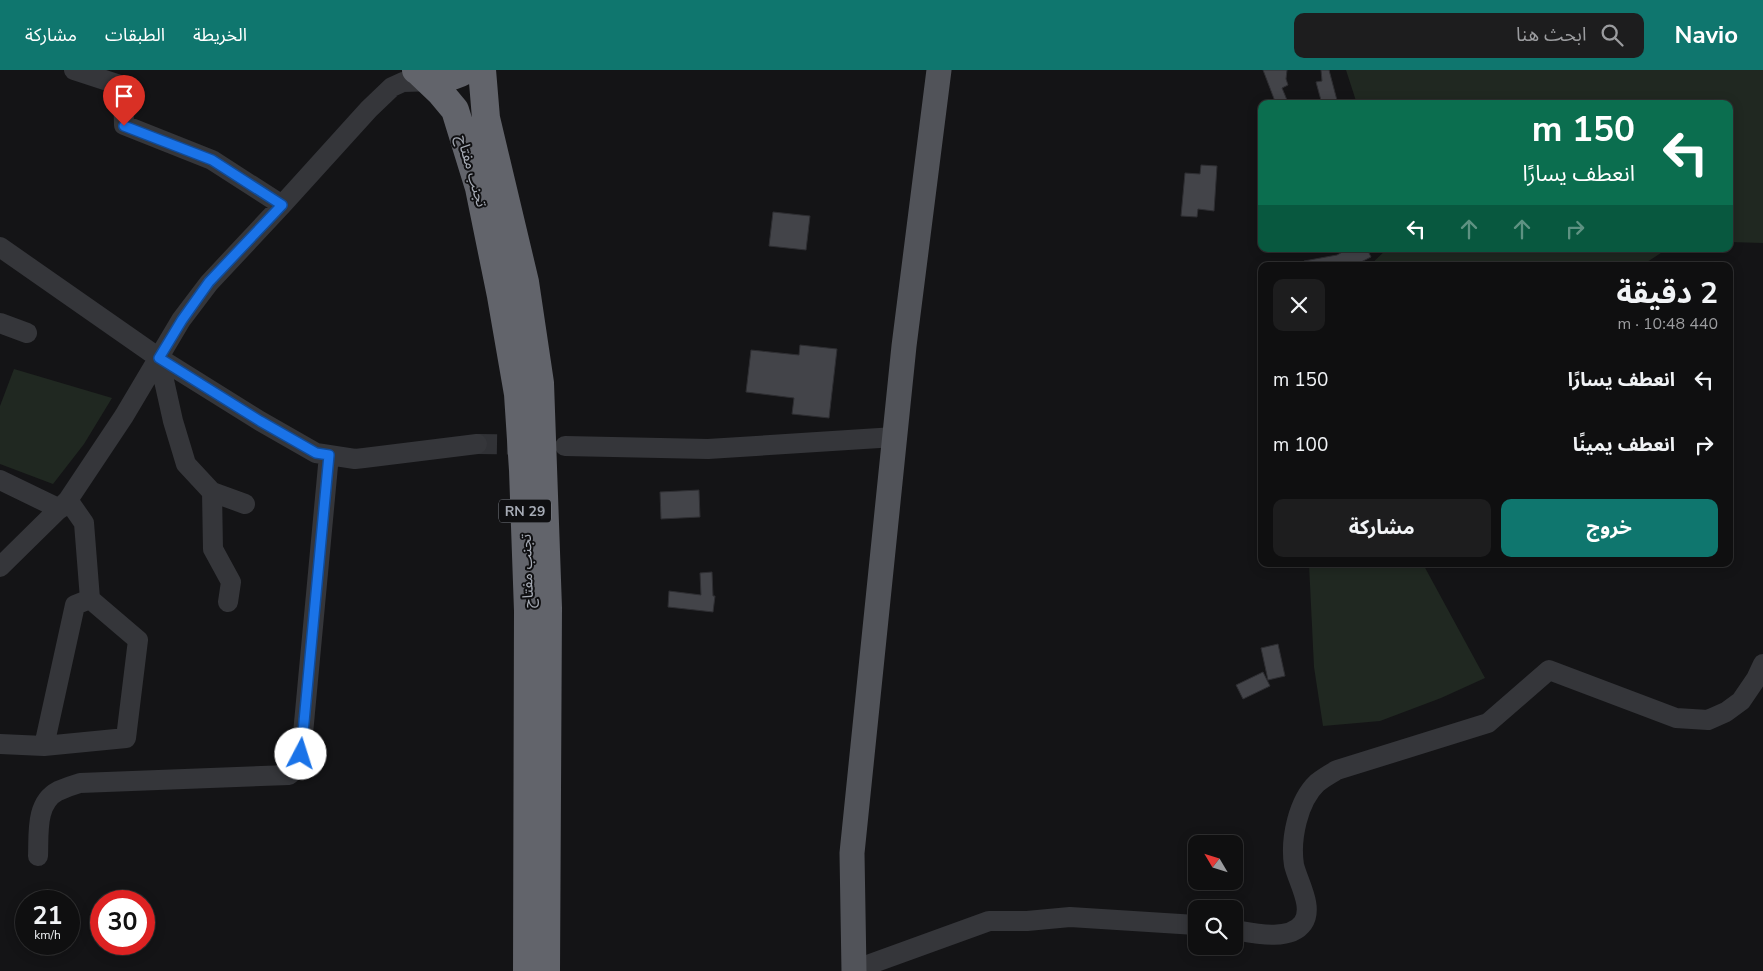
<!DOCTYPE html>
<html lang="ar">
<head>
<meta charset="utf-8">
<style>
	:root { --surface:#0f0f10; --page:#1d1d1e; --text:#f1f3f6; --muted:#9b9c9f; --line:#2f2f30; --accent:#0f766e }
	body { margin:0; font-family:"Nunito Sans","Noto Sans Arabic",sans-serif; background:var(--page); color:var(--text); direction:rtl; height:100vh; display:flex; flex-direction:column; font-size:19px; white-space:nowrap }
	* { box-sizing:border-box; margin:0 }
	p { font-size:16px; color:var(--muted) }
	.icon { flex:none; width:28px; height:28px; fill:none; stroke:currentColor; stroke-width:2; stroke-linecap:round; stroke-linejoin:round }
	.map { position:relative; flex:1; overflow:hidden; direction:ltr }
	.drawer { position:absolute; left:1258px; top:192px; width:475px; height:305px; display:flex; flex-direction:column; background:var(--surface); border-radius:10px; box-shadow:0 2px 12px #0003,0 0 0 1px var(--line); direction:rtl }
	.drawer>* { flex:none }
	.hud { position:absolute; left:1258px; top:30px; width:475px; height:152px; border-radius:10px; box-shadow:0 2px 12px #0003,0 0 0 1px var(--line); direction:rtl; background:#0b6e4f; color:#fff; overflow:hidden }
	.needle { width:32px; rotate:308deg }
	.fabs { position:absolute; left:1188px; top:765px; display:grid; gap:10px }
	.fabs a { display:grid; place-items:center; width:55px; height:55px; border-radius:10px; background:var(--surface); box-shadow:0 2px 12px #0003,0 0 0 1px var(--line); font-size:25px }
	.speed { position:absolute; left:15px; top:820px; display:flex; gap:10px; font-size:25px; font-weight:700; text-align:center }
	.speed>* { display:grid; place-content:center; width:65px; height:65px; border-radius:50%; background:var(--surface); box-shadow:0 2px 12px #0003,0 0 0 1px var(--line); line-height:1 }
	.speed small { font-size:12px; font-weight:400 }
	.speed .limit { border:8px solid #d22; background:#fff; color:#111 }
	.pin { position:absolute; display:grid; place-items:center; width:42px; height:42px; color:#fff; margin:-51px -21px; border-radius:50% 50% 50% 0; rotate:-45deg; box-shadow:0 0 5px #0007 }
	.pin .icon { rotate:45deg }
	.me { position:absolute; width:55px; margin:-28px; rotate:5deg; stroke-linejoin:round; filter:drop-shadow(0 0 4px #0008) }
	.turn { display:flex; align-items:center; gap:18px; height:105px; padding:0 15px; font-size:22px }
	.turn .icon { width:65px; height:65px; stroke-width:2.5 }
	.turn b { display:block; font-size:35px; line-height:42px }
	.lanes { display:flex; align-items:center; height:48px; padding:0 15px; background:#0003; justify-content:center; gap:25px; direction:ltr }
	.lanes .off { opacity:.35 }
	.round { display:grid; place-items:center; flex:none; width:52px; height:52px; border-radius:10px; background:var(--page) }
	.overview { display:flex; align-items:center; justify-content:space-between; height:85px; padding:0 15px }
	h1 { font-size:30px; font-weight:700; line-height:38px }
	.button { display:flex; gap:10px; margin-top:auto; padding:10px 15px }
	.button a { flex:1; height:58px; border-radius:10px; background:var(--accent); color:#fff; font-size:20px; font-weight:700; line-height:58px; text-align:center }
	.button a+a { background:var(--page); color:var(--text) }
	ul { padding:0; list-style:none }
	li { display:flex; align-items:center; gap:15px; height:65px; padding:0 15px }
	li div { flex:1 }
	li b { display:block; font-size:19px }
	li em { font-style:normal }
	header { display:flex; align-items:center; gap:30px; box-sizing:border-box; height:70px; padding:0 25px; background:var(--accent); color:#fff }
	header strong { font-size:24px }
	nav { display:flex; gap:28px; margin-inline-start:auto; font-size:18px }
	.search { width:350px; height:45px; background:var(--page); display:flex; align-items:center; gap:12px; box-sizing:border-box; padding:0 18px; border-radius:10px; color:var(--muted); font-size:19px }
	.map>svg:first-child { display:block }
	.green { fill:#202821 }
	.building { fill:#434449; stroke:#2e2e32 }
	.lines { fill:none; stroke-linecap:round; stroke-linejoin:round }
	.minor-tunnel { stroke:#313236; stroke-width:20; stroke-dasharray:20 10; stroke-linecap:butt }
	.minor { stroke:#35363a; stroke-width:20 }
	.major { stroke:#515359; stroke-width:25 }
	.highway { stroke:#62646b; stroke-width:28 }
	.route-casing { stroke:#114b97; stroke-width:12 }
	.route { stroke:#1a73e8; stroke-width:9 }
	.labels { text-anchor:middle; stroke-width:4; stroke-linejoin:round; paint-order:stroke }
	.shield { fill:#0f0f11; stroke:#797c84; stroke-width:1 }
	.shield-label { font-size:14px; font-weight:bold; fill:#a6abb5 }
	.street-label { font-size:15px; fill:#a6abb5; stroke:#0f0f11 }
</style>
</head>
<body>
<header>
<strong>Navio</strong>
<div class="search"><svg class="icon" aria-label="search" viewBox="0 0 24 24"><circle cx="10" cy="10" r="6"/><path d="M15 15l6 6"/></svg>ابحث هنا</div>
<nav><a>الخريطة</a><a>الطبقات</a><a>مشاركة</a></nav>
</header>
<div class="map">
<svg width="1763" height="901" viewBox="0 0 1763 901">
	<rect width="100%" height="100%" fill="#141416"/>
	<path class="green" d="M 1346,0 L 1763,0 L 1763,173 L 1729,172 L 1729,34 L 1357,34 Z
		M 1387,179 L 1667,179 L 1641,196 L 1369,196 Z
		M 14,299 L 112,328 L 84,374 L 53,414 L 0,394 L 0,336 Z
		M 1309,494 L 1423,494 L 1485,608 L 1441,628 L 1380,651 L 1323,656 L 1314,597 Z"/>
	<path class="building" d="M 1263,0 L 1287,0 L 1286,9 L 1288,15 L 1282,18 L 1287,30 L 1276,34 Z
		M 1321,0 L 1329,0 L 1338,34 L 1322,34 L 1316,12 L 1322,11 Z
		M 1201,95 L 1217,96 L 1214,141 L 1198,139 L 1197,147 L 1181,146 L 1185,103 L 1200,104 Z
		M 773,142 L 810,146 L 806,180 L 769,176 Z
		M 1348,179 L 1367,179 L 1371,187 L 1353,196 L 1305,196 L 1304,191 L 1337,185 Z
		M 800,275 L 837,279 L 829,348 L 792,344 L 794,328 L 746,322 L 751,280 L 799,285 Z
		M 699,420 L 700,447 L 661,449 L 660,422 Z
		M 712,502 L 713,526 L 715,526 L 713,542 L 668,537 L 669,521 L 701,525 L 700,503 Z
		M 1278,574 L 1285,606 L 1268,610 L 1261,578 Z
		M 1263,602 L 1270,616 L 1243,629 L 1236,615 Z"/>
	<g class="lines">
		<path class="minor-tunnel" d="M 477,374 L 535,375"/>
		<path class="minor" d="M 74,0 L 123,16 L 124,55 L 212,90 L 282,135
			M 0,177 L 159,288 L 260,351 L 316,383 L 355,389 L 364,388 L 477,374
			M 0,253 L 27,263
			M 159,288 L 173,351 L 186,394 L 212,422 L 213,479 L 231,512 L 228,532
			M 565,376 L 708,379 L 895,367
			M 0,410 L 60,439
			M 212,422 L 245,434
			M 0,497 L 68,430 L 124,346 L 181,250 L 209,213 L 282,135 L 369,39 L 392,17 L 403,12 L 436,11
			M 0,674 L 44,676 L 75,535 L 90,529 L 84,453 L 68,430
			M 44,676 L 126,668 L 138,570 L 90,529
			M 38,786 C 39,764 35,733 58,721 C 65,718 73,715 80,713 L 289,705 L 297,697 L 301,685 L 329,385
			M 1234,860 C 1252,863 1290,872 1303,853 C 1314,837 1298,812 1294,795 C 1290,769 1298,731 1317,713 C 1323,708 1330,704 1337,700 L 1488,653 L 1549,600 L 1676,648 L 1708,650 L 1726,642 L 1741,631 L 1756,609 L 1763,594
			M 854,900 L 989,851 L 1027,851 L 1070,847 L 1196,855"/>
		<path class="major" d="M 854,901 L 852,783 L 904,276 L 939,0"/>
		<path class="highway" d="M 416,0 C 432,12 450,9 466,0
			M 482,0 L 486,48 L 525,212 L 540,313 L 548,538 L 546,901
			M 419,2 L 440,22 L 455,40 L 479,118 L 501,226 L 518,324 L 523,400 L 528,541 L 527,901"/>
	</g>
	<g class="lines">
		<defs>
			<path id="route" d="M 124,56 L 212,90 L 282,135 L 209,212 L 182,250 L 159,288 L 260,351 L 316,383 L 329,385 L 301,684"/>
		</defs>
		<use href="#route" class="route-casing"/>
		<use href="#route" class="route"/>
	</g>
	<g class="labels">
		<rect class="shield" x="499" y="429.5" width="52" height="23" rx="4"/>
		<g class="shield-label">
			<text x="525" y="446">RN 29</text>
		</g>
		<g class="street-label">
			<text transform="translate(472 101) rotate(74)" y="5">تجنب مفتاح</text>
			<text transform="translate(527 501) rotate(-92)" y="5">تجنب مفتاح</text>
		</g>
	</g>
</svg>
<div class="fabs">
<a><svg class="needle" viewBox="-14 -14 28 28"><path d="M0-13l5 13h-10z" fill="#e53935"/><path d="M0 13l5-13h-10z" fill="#9b9c9f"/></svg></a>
<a><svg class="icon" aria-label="search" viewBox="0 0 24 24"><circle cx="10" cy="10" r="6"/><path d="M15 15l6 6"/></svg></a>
</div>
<div class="speed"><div>21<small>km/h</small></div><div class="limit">30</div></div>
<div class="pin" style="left:124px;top:56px;background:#d93025"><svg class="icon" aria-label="arrive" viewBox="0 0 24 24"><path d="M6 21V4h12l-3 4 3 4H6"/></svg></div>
<svg class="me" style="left:301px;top:684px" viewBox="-20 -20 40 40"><circle r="19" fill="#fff"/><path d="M0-13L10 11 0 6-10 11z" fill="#1a73e8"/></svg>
<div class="hud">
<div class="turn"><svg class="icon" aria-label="left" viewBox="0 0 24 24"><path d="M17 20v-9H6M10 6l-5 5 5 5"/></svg><div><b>150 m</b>انعطف يسارًا</div></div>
<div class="lanes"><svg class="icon" aria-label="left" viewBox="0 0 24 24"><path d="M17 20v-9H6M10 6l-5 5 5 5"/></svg><svg class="icon off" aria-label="ahead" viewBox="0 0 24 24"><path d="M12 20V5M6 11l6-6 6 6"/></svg><svg class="icon off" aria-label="ahead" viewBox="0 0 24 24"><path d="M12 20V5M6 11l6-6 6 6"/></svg><svg class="icon off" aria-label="right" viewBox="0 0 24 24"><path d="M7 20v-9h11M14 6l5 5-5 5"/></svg></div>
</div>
<section class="drawer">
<div class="overview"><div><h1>2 دقيقة</h1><p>440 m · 10:48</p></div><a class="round"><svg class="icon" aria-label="close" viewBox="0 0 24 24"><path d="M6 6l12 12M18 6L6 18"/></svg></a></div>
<ul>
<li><svg class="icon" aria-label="left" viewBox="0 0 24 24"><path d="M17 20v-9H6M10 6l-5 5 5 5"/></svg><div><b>انعطف يسارًا</b></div><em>150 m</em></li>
<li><svg class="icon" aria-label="right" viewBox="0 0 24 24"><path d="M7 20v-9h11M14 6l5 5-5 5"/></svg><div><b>انعطف يمينًا</b></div><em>100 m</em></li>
</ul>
<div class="button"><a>خروج</a><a>مشاركة</a></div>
</section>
</div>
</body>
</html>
